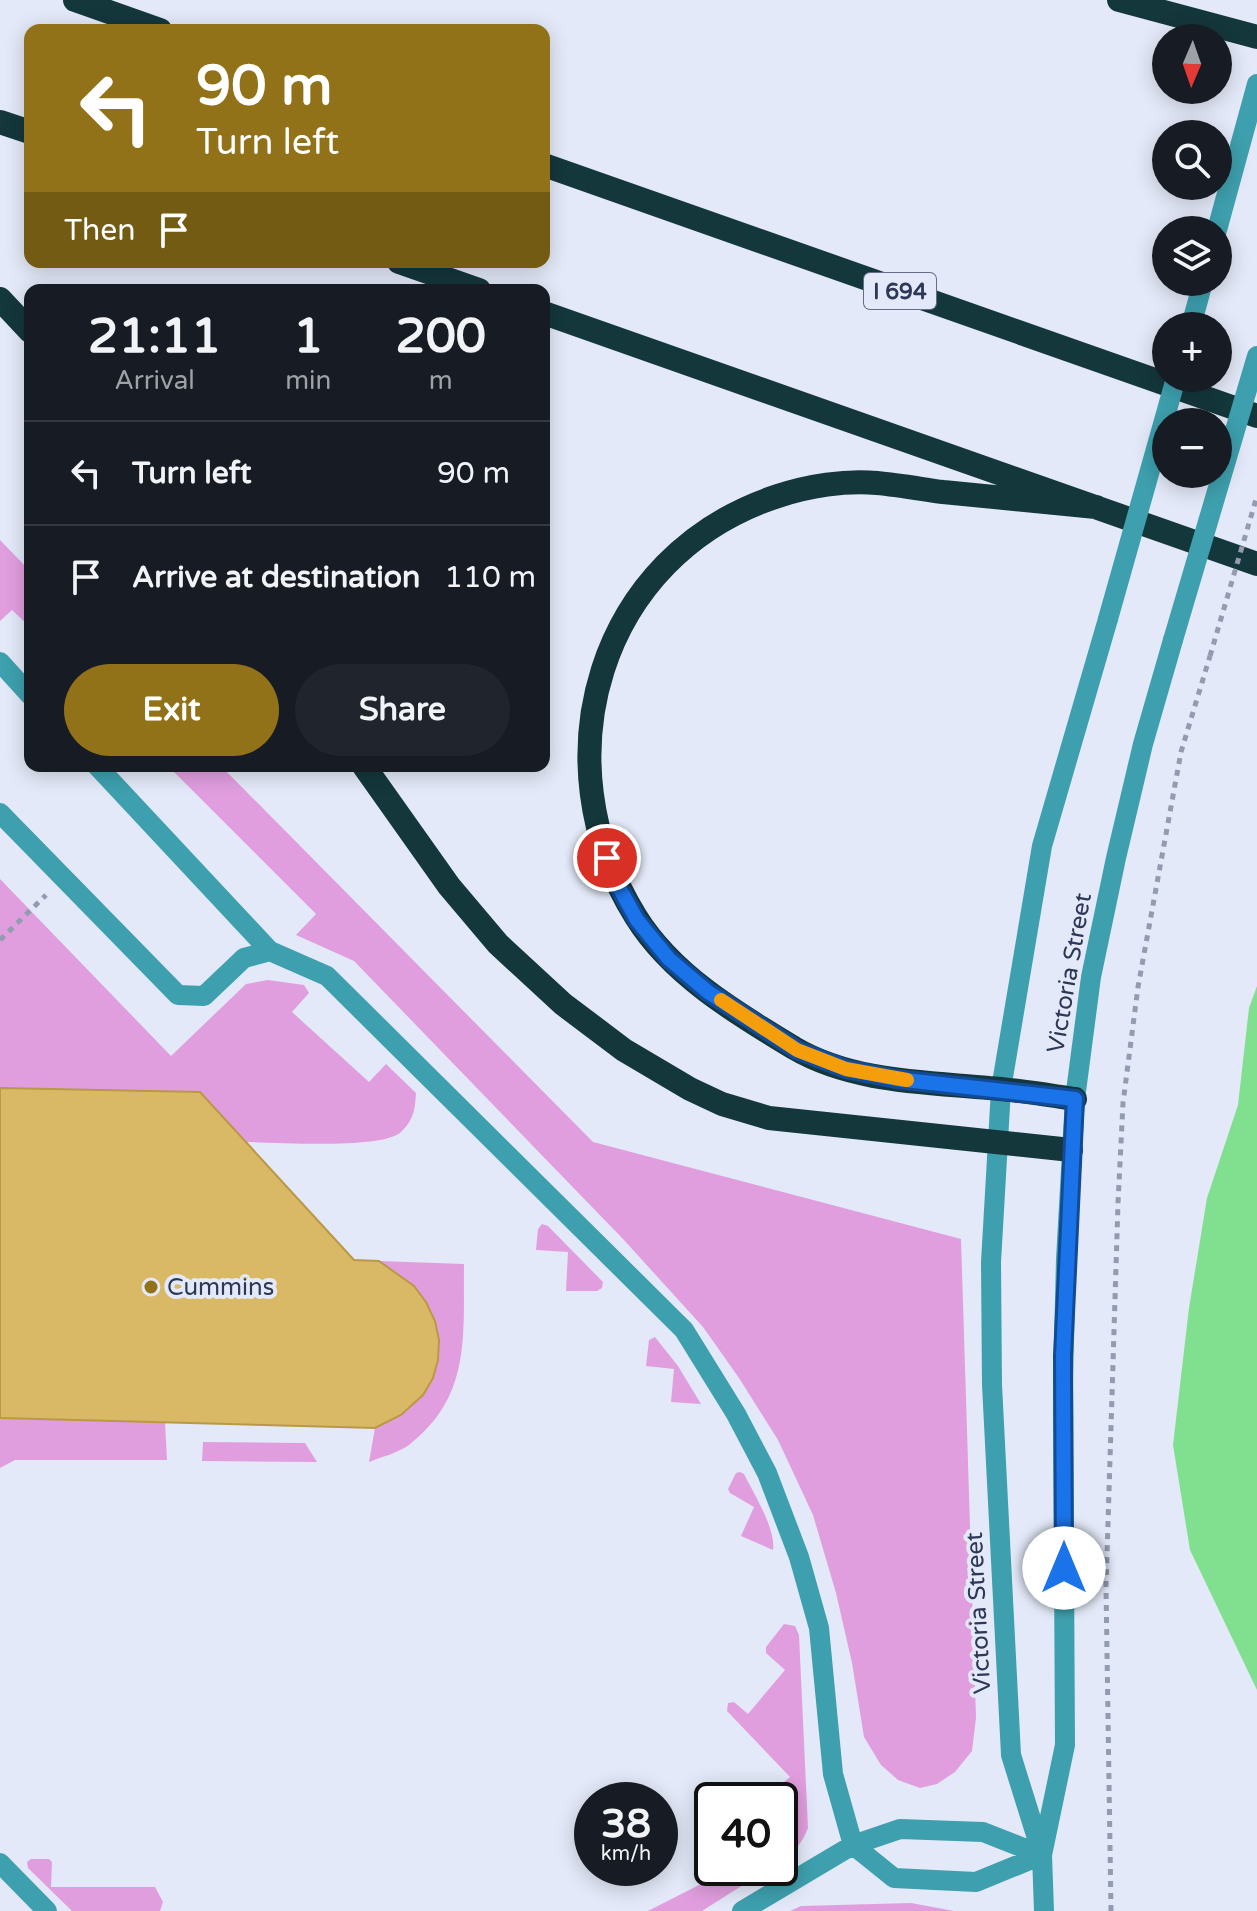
<!DOCTYPE html>
<html lang="en">
<head>
<meta charset="utf-8">
<style>
	:root { --surface:#171b24; --page:#20242c; --text:#f1f3f6; --muted:#9ea1a6; --line:#363941; --accent:#927218 }
	body { margin:0; font-family:"Varela Round",sans-serif; background:var(--page); color:var(--text); height:100vh; display:flex; flex-direction:column; font-size:30px; white-space:nowrap }
	* { box-sizing:border-box; margin:0 }
	p { font-size:26px; color:var(--muted) }
	.icon { flex:none; width:44px; height:44px; fill:none; stroke:currentColor; stroke-width:2; stroke-linecap:round; stroke-linejoin:round }
	.map { position:relative; flex:1; overflow:hidden }
	.details { position:absolute; left:24px; top:284px; width:526px; height:488px; display:flex; flex-direction:column; background:var(--surface); border-radius:16px; box-shadow:0 4px 20px #0003 }
	.details>* { flex:none }
	.hud { position:absolute; left:24px; top:24px; width:526px; height:244px; border-radius:16px; box-shadow:0 4px 20px #0003; background:#927218; color:#fff; overflow:hidden }
	.needle { width:52px; rotate:182deg }
	.buttons { position:absolute; left:1152px; top:24px; display:grid; gap:16px }
	.buttons a { display:grid; place-items:center; width:80px; height:80px; border-radius:50%; background:var(--surface); box-shadow:0 4px 20px #0003; font-size:40px }
	.speed { position:absolute; left:574px; top:1782px; display:flex; gap:16px; font-size:40px; font-weight:700; text-align:center }
	.speed>* { display:grid; place-content:center; width:104px; height:104px; border-radius:50%; background:var(--surface); box-shadow:0 4px 20px #0003; line-height:1 }
	.speed small { font-size:20px; font-weight:400 }
	.speed .limit { border:4px solid #111; border-radius:12px; background:#fff; color:#111 }
	.pin { position:absolute; display:grid; place-items:center; width:68px; height:68px; color:#fff; margin:-34px; border:4px solid #fff; border-radius:50%; box-shadow:0 2px 8px #0007 }
	.me { position:absolute; width:88px; margin:-44px; rotate:0deg; stroke-linejoin:round; filter:drop-shadow(0 0 6px #0008) }
	.turn { display:flex; align-items:center; gap:28px; height:168px; padding:0 40px; font-size:36px }
	.turn .icon { width:104px; height:104px; stroke-width:2.5 }
	.turn b { display:block; font-size:56px; line-height:68px }
	.then { display:flex; align-items:center; height:76px; padding:0 40px; background:#0003; gap:16px; font-size:30px }
	.eta { display:flex; justify-content:space-evenly; align-items:center; height:136px; text-align:center }
	.eta b { font-size:48px; font-weight:700; line-height:56px }
	.action { display:flex; gap:16px; margin-top:auto; padding:16px 40px }
	.action a { flex:1; height:92px; border-radius:48px; background:var(--accent); color:#fff; font-size:32px; font-weight:700; line-height:92px; text-align:center }
	.action a+a { background:var(--page); color:var(--text) }
	ul { padding:0; list-style:none }
	li { display:flex; align-items:center; gap:24px; height:104px; padding:0 40px; border-top:2px solid var(--line) }
	li div { flex:1 }
	li b { display:block; font-size:30px }
	li em { font-style:normal }
	.map>svg:first-child { display:block }
	.green { fill:#e19edf }
	.water { fill:#81e08f }
	.building { fill:#d9b866; stroke:#b99846; stroke-width:2 }
	.lines { fill:none; stroke-linecap:round; stroke-linejoin:round }
	.path { stroke:#939bb1; stroke-width:5; stroke-dasharray:6 6; stroke-linecap:butt }
	.minor { stroke:#3ea0ae; stroke-width:20 }
	.highway { stroke:#14373c; stroke-width:24 }
	.path-bridge { stroke:#939bb1; stroke-width:5; stroke-dasharray:6 6; stroke-linecap:butt }
	.minor-bridge { stroke:#3ea0ae; stroke-width:20 }
	.route-casing { stroke:#114b97; stroke-width:20 }
	.route { stroke:#1a73e8; stroke-width:14 }
	.slow { stroke:#f59e0b; stroke-width:14 }
	.poi-dot { fill:#927218; stroke:#e3e9f8; stroke-width:3 }
	.labels { text-anchor:middle; stroke-width:8; stroke-linejoin:round; paint-order:stroke }
	.shield { fill:#e3e9f8; stroke:#646d87; stroke-width:2 }
	.shield-label { font-size:22px; font-weight:bold; fill:#2d3856 }
	.street-label { font-size:24px; fill:#2d3856; stroke:#e3e9f8 }
	.poi-label { font-size:24px; fill:#2d3856; stroke:#e3e9f8; text-anchor:start }
</style>
</head>
<body>
<div class="map">
<svg width="1257" height="1911" viewBox="0 0 1257 1911">
	<rect width="100%" height="100%" fill="#e3e9f8"/>
	<path class="green" d="M 0,540 L 30,571 L 30,627 L 12,610 L 0,621 Z
		M 168,766 L 221,766 L 593,1142 L 961,1239 L 976,1718 L 972,1751 L 955,1772 L 937,1784 L 920,1788 L 898,1780 L 881,1765 L 864,1737 L 852,1663 L 836,1593 L 813,1515 L 778,1440 L 739,1378 L 703,1327 L 623,1239 L 354,961 L 296,935 L 316,914 Z
		M 0,879 L 171,1056 L 246,984 L 268,980 L 304,985 L 309,993 L 292,1012 L 369,1082 L 386,1064 L 416,1093 C 415,1109 414,1120 401,1132 C 382,1150 275,1142 245,1142 L 200,1092 L 0,1088 Z
		M 542,1224 L 548,1226 L 603,1282 L 602,1288 L 597,1291 L 566,1291 L 568,1252 L 536,1250 L 538,1229 Z
		M 379,1261 L 464,1264 C 463,1335 472,1396 409,1445 C 398,1453 381,1457 369,1462 L 375,1428 C 384,1423 395,1420 403,1414 C 438,1386 450,1341 426,1302 C 416,1284 396,1273 379,1261 Z
		M 655,1337 L 678,1366 L 701,1404 L 671,1402 L 674,1369 L 646,1366 L 649,1340 Z
		M 0,1418 L 165,1422 L 167,1460 L 15,1460 L 0,1468 Z
		M 203,1442 L 305,1443 L 317,1462 L 202,1461 Z
		M 740,1472 L 744,1474 C 754,1494 776,1529 773,1550 L 741,1536 L 754,1507 L 730,1493 L 728,1489 L 736,1473 Z
		M 784,1624 L 795,1626 L 799,1635 L 808,1828 C 802,1843 794,1853 780,1862 L 780,1826 L 792,1817 L 776,1797 L 776,1789 L 790,1777 L 727,1711 L 728,1703 L 734,1702 L 748,1714 L 785,1670 L 766,1653 L 766,1647 Z
		M 31,1859 L 49,1859 L 52,1862 L 51,1887 L 155,1887 L 163,1902 L 160,1911 L 72,1911 L 28,1868 L 27,1862 Z
		M 723,1868 L 770,1868 L 702,1911 L 648,1911 L 699,1885 Z
		M 911,1903 L 954,1911 L 790,1911 L 801,1906 Z"/>
	<path class="water" d="M 1257,986 L 1257,1690 L 1190,1550 L 1173,1445 L 1189,1308 L 1207,1198 L 1238,1105 L 1249,1008 Z"/>
	<path class="building" d="M 0,1088 L 200,1092 L 354,1260 L 379,1261 L 414,1286 L 426,1302 L 435,1321 L 439,1340 L 438,1360 L 433,1378 L 423,1395 L 401,1415 L 375,1428 L 0,1418 Z"/>
	<g class="lines">
		<path class="path" d="M 0,940 L 46,895
			M 1111,1911 L 1106,1587 L 1118,1203 L 1123,1103 L 1138,987 L 1181,752 L 1210,656"/>
		<path class="minor" d="M 1217,230 L 1257,84
			M 1191,326 L 1203,282
			M 0,662 L 30,695
			M 97,766 L 270,951 L 327,976 L 684,1330 L 736,1414 L 767,1473 L 799,1557 L 819,1628 L 833,1774 L 853,1845 L 742,1911
			M 0,813 L 178,995 L 204,996 L 244,958 L 270,951
			M 900,1829 L 983,1832 L 1042,1855 L 976,1882 L 894,1878 L 853,1845 Z
			M 1041,1851 L 1011,1755 L 992,1385 L 991,1262 L 1001,1089 L 1042,846 L 1108,619
			M 0,1863 L 47,1911
			M 1044,1911 L 1042,1855 L 1065,1745 L 1063,1381 L 1066,1259 L 1075,1099 L 1091,977 L 1116,858 L 1143,744 L 1173,640"/>
		<path class="highway" d="M 75,0 L 160,30
			M 1119,0 L 1257,37
			M 0,122 L 30,132
			M 544,165 L 1257,416
			M 399,262 L 479,290
			M 0,299 L 30,331
			M 544,313 L 1257,564
			M 364,766 L 449,886 L 498,944 L 563,1004 L 624,1050 L 690,1089 L 722,1104 L 769,1118 L 1071,1150
			M 1075,1099 C 1047,1095 1018,1090 989,1088 C 924,1082 852,1082 794,1048 C 736,1013 672,975 636,917 C 539,761 597,555 778,496 C 808,486 845,480 877,483 C 899,485 921,489 943,492 C 994,497 1045,502 1096,507"/>
		<path class="path-bridge" d="M 1210,656 L 1257,496"/>
		<path class="minor-bridge" d="M 1108,619 L 1176,378
			M 1173,640 L 1257,356"/>
	</g>
	<g class="lines">
		<defs>
			<path id="route" d="M 607,858 L 615,880 L 637,920 L 669,959 L 708,992 L 797,1050 L 846,1069 L 896,1079 L 1075,1099 L 1063,1356 L 1064,1568"/>
		</defs>
		<use href="#route" class="route-casing"/>
		<use href="#route" class="route"/>
		<path class="slow" d="M 721,1000 L 797,1050 L 846,1069 L 907,1080"/>
	</g>
	<circle class="poi-dot" cx="151" cy="1287" r="8"/>
	<g class="labels">
		<rect class="shield" x="864" y="273" width="72" height="36" rx="6"/>
		<g class="shield-label">
			<text x="900" y="299">I 694</text>
		</g>
		<g class="street-label">
			<text transform="translate(1069 973) rotate(-80)" y="8">Victoria Street</text>
			<text transform="translate(978 1613) rotate(-93)" y="8">Victoria Street</text>
		</g>
		<g class="poi-label">
			<text x="167" y="1295">Cummins</text>
		</g>
	</g>
</svg>
<div class="buttons">
<a><svg class="needle" viewBox="-14 -14 28 28"><path d="M0-13l5 13h-10z" fill="#e53935"/><path d="M0 13l5-13h-10z" fill="#9ea1a6"/></svg></a>
<a><svg class="icon" aria-label="search" viewBox="0 0 24 24"><circle cx="10" cy="10" r="6"/><path d="M15 15l6 6"/></svg></a>
<a><svg class="icon" aria-label="layers" viewBox="0 0 24 24"><path d="M12 4l9 5-9 5-9-5zM3 14l9 5 9-5"/></svg></a>
<a>+</a>
<a>−</a>
</div>
<div class="speed"><div>38<small>km/h</small></div><div class="limit">40</div></div>
<div class="pin" style="left:607px;top:858px;background:#d93025"><svg class="icon" aria-label="arrive" viewBox="0 0 24 24"><path d="M6 21V4h12l-3 4 3 4H6"/></svg></div>
<svg class="me" style="left:1064px;top:1568px" viewBox="-20 -20 40 40"><circle r="19" fill="#fff"/><path d="M0-13L10 11 0 6-10 11z" fill="#1a73e8"/></svg>
<div class="hud">
<div class="turn"><svg class="icon" aria-label="left" viewBox="0 0 24 24"><path d="M17 20v-9H6M10 6l-5 5 5 5"/></svg><div><b>90 m</b>Turn left</div></div>
<div class="then">Then<svg class="icon" aria-label="arrive" viewBox="0 0 24 24"><path d="M6 21V4h12l-3 4 3 4H6"/></svg></div>
</div>
<section class="details">
<div class="eta">
<div><b>21:11</b><p>Arrival</p></div>
<div><b>1</b><p>min</p></div>
<div><b>200</b><p>m</p></div>
</div>
<ul>
<li><svg class="icon" aria-label="left" viewBox="0 0 24 24"><path d="M17 20v-9H6M10 6l-5 5 5 5"/></svg><div><b>Turn left</b></div><em>90 m</em></li>
<li><svg class="icon" aria-label="arrive" viewBox="0 0 24 24"><path d="M6 21V4h12l-3 4 3 4H6"/></svg><div><b>Arrive at destination</b></div><em>110 m</em></li>
</ul>
<div class="action"><a>Exit</a><a>Share</a></div>
</section>
</div>
</body>
</html>
